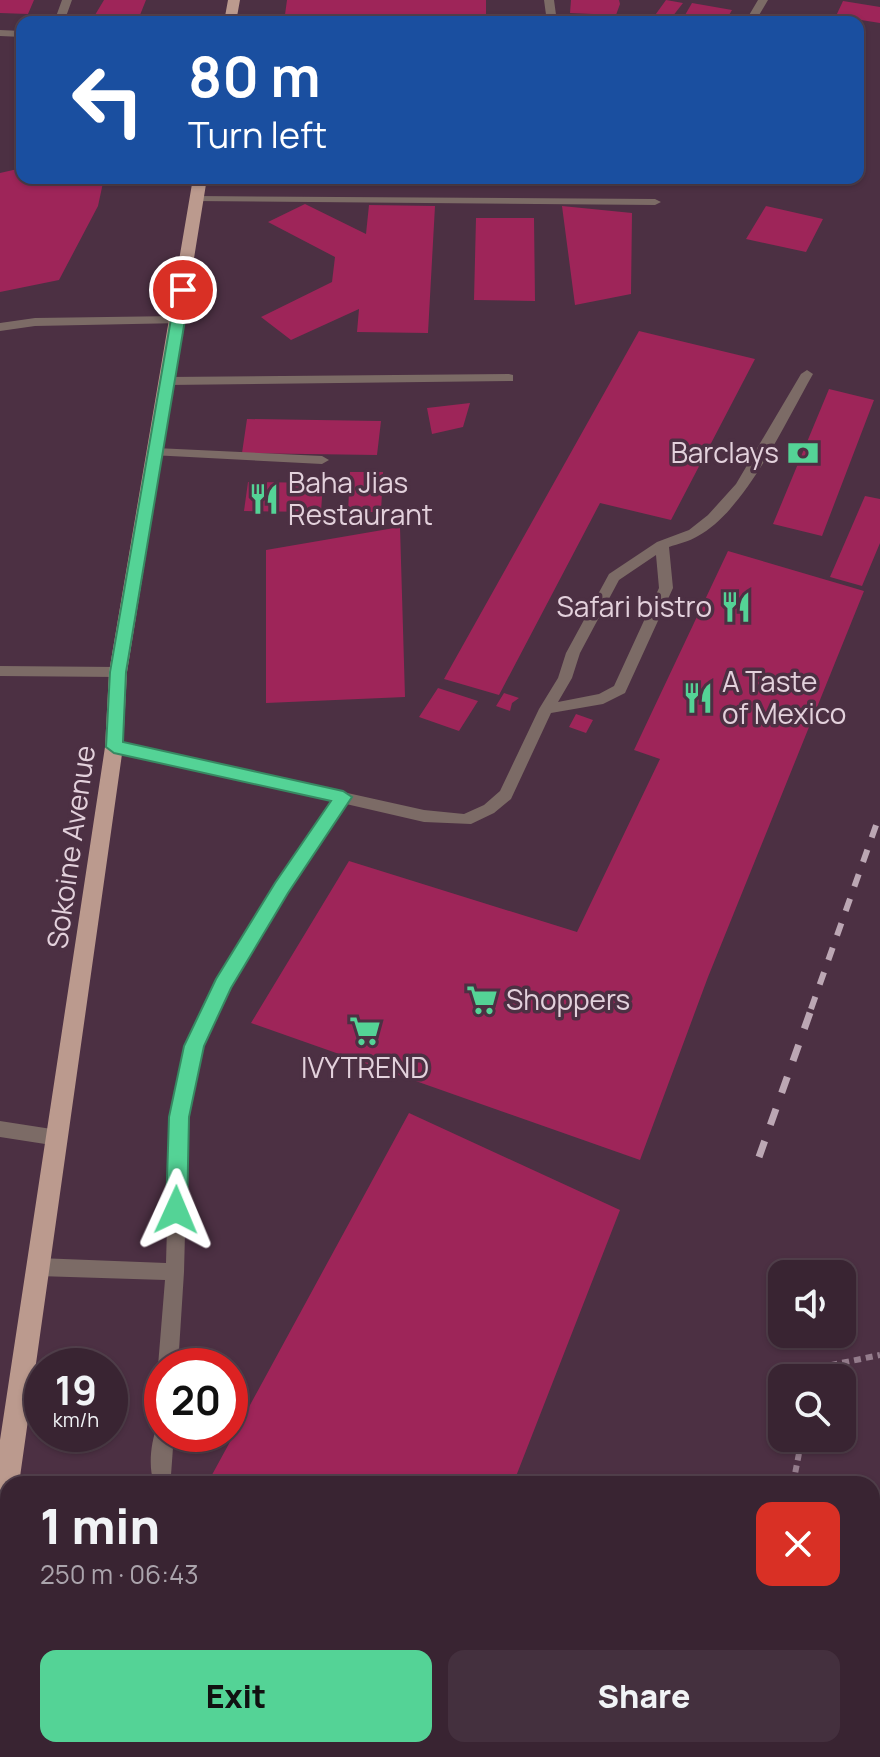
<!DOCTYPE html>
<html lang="en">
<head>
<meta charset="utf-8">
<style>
	:root { --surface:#392432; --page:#44303e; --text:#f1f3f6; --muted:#aba4ac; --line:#53414d; --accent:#54d396 }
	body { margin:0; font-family:Manrope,sans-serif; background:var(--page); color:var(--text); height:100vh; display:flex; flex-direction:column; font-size:30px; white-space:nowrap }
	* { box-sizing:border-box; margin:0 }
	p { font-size:26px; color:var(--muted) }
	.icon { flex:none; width:44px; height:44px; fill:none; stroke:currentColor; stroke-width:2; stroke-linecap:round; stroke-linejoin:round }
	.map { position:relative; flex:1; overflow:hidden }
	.panel { position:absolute; left:0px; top:1476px; width:880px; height:282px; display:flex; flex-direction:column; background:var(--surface); border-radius:24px 24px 0 0; box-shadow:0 2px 6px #0004,0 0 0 2px var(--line) }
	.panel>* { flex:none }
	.hud { position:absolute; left:16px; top:16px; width:848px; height:168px; border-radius:16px; box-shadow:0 2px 6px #0004,0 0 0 2px var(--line); background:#1a4fa0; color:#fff; overflow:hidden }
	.buttons { position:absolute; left:768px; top:1260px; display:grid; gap:16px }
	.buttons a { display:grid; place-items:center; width:88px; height:88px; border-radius:16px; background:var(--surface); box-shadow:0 2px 6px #0004,0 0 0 2px var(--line); font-size:40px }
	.speed { position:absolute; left:24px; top:1348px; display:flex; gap:16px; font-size:40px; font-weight:700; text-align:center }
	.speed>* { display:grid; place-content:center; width:104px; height:104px; border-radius:50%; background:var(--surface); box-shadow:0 2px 6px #0004,0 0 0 2px var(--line); line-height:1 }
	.speed small { font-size:20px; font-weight:400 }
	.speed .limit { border:12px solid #d22; background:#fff; color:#111 }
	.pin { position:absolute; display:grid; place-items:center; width:68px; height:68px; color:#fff; margin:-34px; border:4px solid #fff; border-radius:50%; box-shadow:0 2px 8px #0007 }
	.me { position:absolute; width:88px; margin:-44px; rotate:1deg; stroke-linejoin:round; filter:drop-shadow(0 0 6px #0008) }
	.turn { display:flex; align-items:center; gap:28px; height:168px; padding:0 40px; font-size:36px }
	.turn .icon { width:104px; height:104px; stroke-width:2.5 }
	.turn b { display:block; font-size:56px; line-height:68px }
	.round { display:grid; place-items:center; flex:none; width:84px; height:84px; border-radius:16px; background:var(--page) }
	.overview { display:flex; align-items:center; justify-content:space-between; height:136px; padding:0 40px }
	h1 { font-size:48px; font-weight:800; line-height:60px }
	.button { display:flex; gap:16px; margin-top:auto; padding:16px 40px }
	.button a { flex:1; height:92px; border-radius:16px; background:var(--accent); color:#111; font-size:32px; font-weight:800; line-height:92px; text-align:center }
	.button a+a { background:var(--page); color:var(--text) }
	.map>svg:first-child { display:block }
	.building { fill:#9e2559 }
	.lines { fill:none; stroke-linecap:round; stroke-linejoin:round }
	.path { stroke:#947c8c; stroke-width:6; stroke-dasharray:7 5; stroke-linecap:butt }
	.service { fill:#7c6b66; fill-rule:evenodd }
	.minor { fill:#7c6b66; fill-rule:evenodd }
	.primary { fill:#bb9a8e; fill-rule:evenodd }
	.rail-far1 { stroke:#bca7b4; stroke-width:6; stroke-dasharray:13 13; stroke-linecap:butt }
	.rail { stroke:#bca7b4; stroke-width:7; stroke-dasharray:17 17; stroke-linecap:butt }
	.route { fill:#54d396; stroke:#378962; stroke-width:2 }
	.labels { text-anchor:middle; stroke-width:7; stroke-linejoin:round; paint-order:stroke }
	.poi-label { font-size:28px; fill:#e3d1dc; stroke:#4c3043; text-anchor:start }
	.street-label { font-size:28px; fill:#e3d1dc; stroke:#4c3043 }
</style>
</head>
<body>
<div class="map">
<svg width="880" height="1757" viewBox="0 0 880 1757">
	<rect width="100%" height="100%" fill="#4c3043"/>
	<path class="building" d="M 0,0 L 34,0 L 28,14 L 0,13 Z
		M 104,0 L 146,0 L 140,15 L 95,15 Z
		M 287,0 L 486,0 L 486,22 L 284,22 Z
		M 571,0 L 619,0 L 620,4 L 616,15 L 570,13 Z
		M 666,0 L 683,3 L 669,21 L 653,18 Z
		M 843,1 L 880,7 L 880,23 L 836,16 Z
		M 692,3 L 732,10 L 725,22 L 681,22 Z
		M 22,168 L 22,178 L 104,178 L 98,206 L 59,280 L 0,292 L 0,173 Z
		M 589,178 L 656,178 L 657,183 L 589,181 Z
		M 305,204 L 366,234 L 369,205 L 435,206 L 428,333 L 357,332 L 359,309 L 291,340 L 261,317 L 332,282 L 335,257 L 268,222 Z
		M 562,206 L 632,213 L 631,294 L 575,305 Z
		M 766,206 L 823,219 L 806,252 L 746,239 Z
		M 476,218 L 534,218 L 535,301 L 474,300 Z
		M 639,331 L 755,359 L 671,520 L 600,503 L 499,695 L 444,679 Z
		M 829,389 L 874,400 L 822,536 L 773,524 Z
		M 470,403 L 463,427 L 432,434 L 427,408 Z
		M 247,419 L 381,421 L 377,455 L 242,453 Z
		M 350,472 L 383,472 L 381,512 L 348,512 Z
		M 248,482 L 323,483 L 321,512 L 244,511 Z
		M 865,496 L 880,499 L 880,543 L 862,586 L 830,577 Z
		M 400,527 L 405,697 L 266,703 L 266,550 Z
		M 728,551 L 864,591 L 708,977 L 640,1160 L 251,1023 L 349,861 L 577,932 L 660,759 L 634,750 Z
		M 438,688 L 478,701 L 459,731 L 419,717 Z
		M 504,693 L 519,698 L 512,703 L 510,711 L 496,706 Z
		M 576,714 L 593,720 L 586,733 L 569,727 Z
		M 409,1113 L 620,1210 L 513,1484 L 207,1484 Z
		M 72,1750 L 553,1750 L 553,1757 L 70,1757 Z"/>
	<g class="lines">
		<path class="path" d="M 815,1378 L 817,1368 L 880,1355
			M 793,1484 L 802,1438
			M 735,1757 L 736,1750"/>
		<path class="service" d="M 62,0 L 72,0 L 64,22 L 54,22 Z
			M 196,196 L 655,199 L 661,202 L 655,205 L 192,201 L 190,199 Z
			M 178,316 L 182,317 L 182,323 L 35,326 L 0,331 L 0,323 L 35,318 Z
			M 807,370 L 813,374 C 786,421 746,510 698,536 C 690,541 678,544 669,547 L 673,588 L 625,693 L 603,704 L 551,713 L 511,799 L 494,813 L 471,824 L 424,822 L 346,804 L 288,892 L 230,987 L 203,1046 L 188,1117 L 184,1272 L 178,1366 L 162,1366 L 161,1372 L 158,1366 L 165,1280 L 38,1276 L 31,1273 L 29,1267 L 31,1261 L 38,1258 L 166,1263 L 170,1117 L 185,1046 L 217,979 L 276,884 L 332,801 L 114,753 L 106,747 L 109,743 L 114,741 L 424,810 L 464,814 L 484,805 L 500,791 L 539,709 L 558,678 L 566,653 L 609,574 L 657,542 L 689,530 L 708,515 L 736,484 L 801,374 ZM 656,555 L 659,588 L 614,686 L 599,694 L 558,702 L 572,678 L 580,653 L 619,580 Z
			M 509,374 L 513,375 L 513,381 L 168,385 L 162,381 L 168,377 Z
			M 156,448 L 322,456 L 329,460 L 322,464 L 151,455 L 151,449 Z
			M 0,1121 L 58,1130 L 64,1133 L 67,1138 L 64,1143 L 58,1146 L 0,1137 Z
			M 162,1425 L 162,1434 L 174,1434 L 171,1475 L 168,1482 L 163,1484 L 154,1482 C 148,1468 151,1441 157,1427 Z"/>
		<path class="minor" d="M 544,0 L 554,0 L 557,22 L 547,22 Z
			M 758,0 L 768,0 L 755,22 L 745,22 Z
			M 0,30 L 22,31 L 22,37 L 0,36 Z
			M 0,666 L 118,667 L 125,672 L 118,677 L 0,676 Z"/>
		<path class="primary" d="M 228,0 L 240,0 L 236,22 L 224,22 Z
			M 193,178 L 207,178 L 127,672 L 123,747 L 19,1484 L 8,1484 L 8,1534 L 0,1538 L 0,1440 L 105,747 L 109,672 Z"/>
		<path class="rail-far1" d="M 811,1009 L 880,814"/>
		<path class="rail" d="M 759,1157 L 812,1007"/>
	</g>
	<path class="route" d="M 183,286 L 190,290 L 126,672 L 123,742 L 343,791 L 352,797 L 288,893 L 231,988 L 204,1046 L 189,1117 L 187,1210 L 184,1217 L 176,1220 L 169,1217 L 166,1210 L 169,1117 L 184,1046 L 216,979 L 275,883 L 331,801 L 114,753 L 106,747 L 110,672 L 176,290 Z"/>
	<defs>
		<symbol id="bank-bare" viewBox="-9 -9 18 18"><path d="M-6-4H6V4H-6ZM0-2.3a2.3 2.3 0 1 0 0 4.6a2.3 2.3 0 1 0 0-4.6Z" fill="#54d396" stroke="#4c3043" stroke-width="2.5" paint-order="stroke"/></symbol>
		<symbol id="restaurant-bare" viewBox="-9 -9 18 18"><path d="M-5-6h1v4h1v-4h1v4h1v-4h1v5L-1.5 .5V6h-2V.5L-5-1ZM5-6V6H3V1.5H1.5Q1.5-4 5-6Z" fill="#54d396" stroke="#4c3043" stroke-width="2.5" paint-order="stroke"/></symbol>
		<symbol id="supermarket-bare" viewBox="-9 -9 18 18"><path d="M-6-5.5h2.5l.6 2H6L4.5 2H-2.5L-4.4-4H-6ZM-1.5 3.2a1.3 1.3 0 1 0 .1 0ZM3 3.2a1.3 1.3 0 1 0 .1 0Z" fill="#54d396" stroke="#4c3043" stroke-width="2.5" paint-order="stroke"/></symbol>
	</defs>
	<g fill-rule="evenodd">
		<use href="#bank-bare" x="781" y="431" width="44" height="44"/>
		<use href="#restaurant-bare" x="242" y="477" width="44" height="44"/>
		<use href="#restaurant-bare" x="714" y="585" width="44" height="44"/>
		<use href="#restaurant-bare" x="676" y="676" width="44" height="44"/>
		<use href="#supermarket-bare" x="460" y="978" width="44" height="44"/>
		<use href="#supermarket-bare" x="343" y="1009" width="44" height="44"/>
	</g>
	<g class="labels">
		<g class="poi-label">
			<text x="779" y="463" text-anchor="end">Barclays</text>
			<text x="288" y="493">Baha Jias<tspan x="288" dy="32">Restaurant</tspan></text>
			<text x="712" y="617" text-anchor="end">Safari bistro</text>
			<text x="722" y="692">A Taste<tspan x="722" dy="32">of Mexico</tspan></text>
			<text x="506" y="1010">Shoppers</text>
			<text x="365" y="1078" text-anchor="middle">IVYTREND</text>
		</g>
		<g class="street-label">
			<text transform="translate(71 847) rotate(-82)" y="10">Sokoine Avenue</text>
		</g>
	</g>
</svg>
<div class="buttons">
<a><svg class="icon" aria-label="sound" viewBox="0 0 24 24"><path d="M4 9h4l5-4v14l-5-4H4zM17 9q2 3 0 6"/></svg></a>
<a><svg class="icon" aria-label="search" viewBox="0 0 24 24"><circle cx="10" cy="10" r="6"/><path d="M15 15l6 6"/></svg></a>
</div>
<div class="speed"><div>19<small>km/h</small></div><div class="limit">20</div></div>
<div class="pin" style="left:183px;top:290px;background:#d93025"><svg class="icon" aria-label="arrive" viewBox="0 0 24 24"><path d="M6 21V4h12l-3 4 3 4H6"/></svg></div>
<svg class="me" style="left:176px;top:1210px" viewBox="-20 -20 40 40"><path d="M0-17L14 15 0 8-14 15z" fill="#54d396" stroke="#fff" stroke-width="4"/></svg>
<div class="hud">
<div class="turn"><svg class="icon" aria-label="left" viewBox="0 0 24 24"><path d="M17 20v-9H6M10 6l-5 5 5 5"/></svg><div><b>80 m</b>Turn left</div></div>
</div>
<section class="panel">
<div class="overview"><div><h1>1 min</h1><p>250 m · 06:43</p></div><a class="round" style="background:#d93025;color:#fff"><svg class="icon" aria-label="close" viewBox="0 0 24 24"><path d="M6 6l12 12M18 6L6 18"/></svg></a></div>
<div class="button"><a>Exit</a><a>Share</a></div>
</section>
</div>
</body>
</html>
